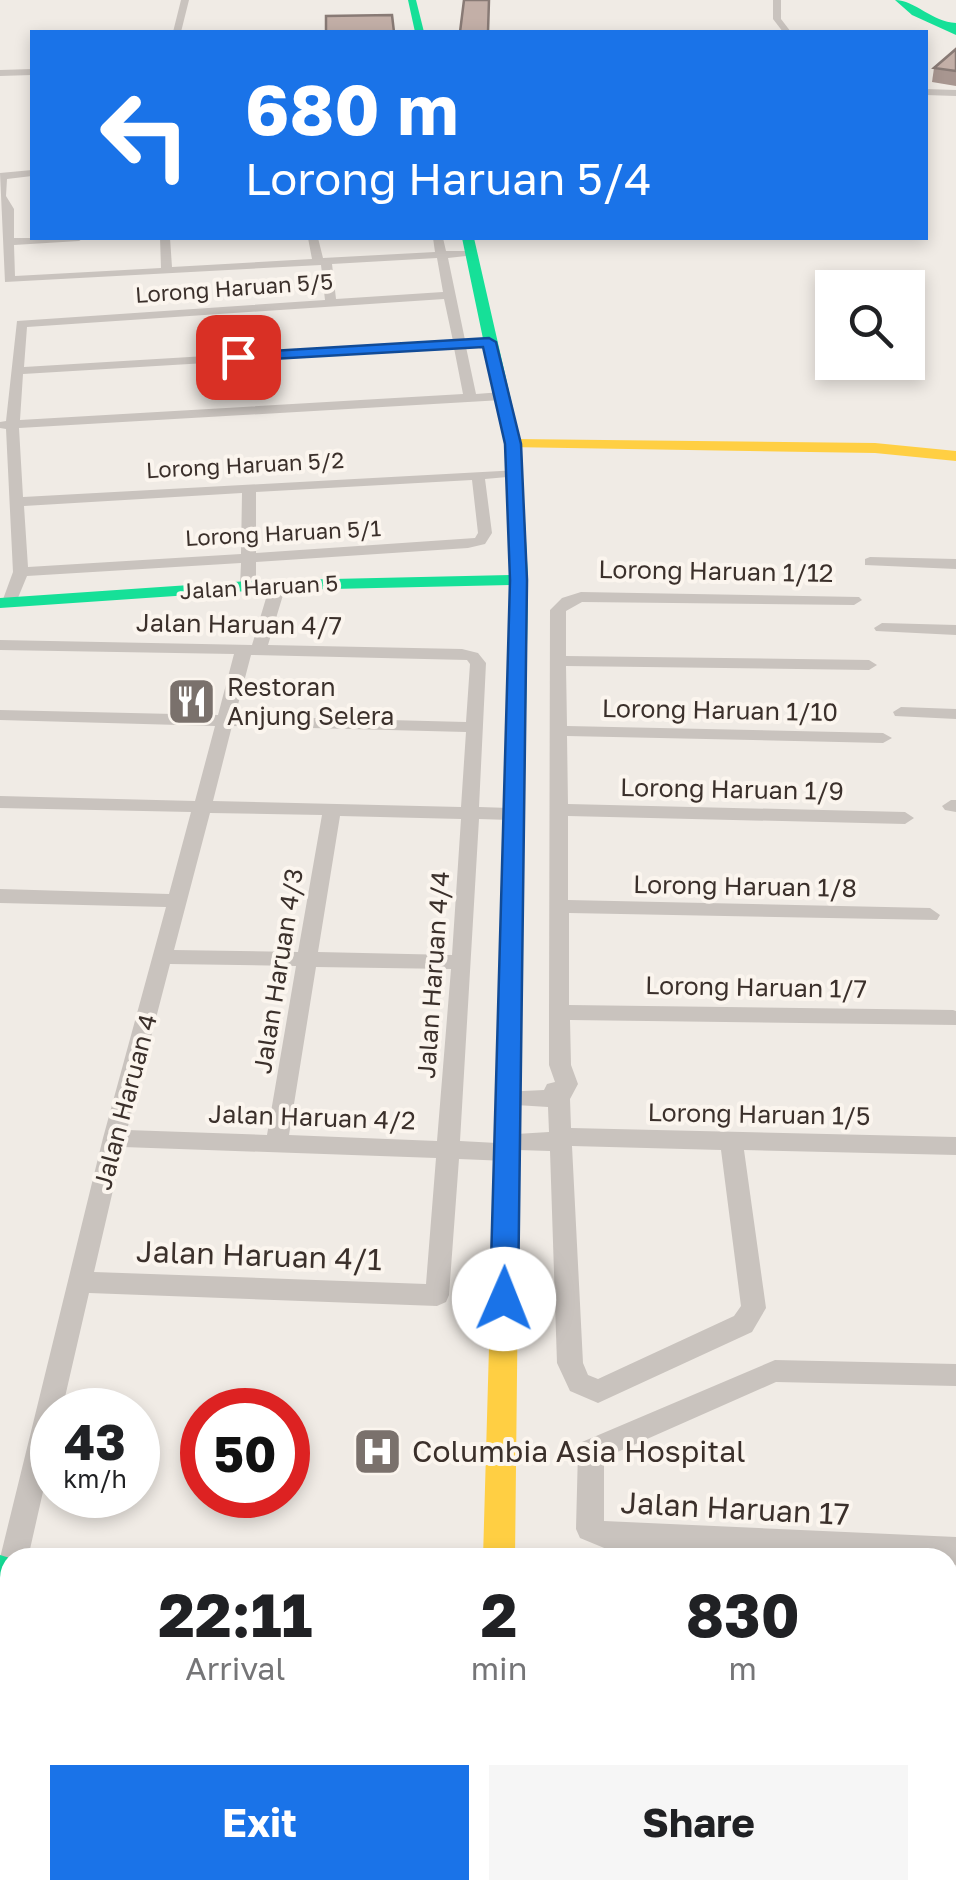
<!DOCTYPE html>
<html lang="en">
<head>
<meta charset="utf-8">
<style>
	:root { --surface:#fff; --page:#f6f6f6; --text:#202124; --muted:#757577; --accent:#1a73e8 }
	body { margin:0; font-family:"Golos Text",sans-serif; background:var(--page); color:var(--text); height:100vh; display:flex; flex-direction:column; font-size:38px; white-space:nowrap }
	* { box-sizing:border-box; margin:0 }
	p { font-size:32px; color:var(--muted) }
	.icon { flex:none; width:55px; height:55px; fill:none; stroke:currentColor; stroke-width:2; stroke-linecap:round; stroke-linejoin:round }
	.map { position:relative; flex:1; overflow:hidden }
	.sheet { position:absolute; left:0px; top:1548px; width:958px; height:352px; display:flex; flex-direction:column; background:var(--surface); border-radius:30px 30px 0 0; box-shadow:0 5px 15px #0003 }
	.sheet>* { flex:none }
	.hud { position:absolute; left:30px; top:30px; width:898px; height:210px; border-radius:0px; box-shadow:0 5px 15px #0003; background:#1a73e8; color:#fff; overflow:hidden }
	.buttons { position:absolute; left:815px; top:270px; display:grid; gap:20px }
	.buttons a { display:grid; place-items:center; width:110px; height:110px; border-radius:0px; background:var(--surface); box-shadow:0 5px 15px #0003; font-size:50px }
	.speed { position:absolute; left:30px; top:1388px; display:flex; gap:20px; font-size:50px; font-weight:700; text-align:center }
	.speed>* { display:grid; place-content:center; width:130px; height:130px; border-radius:50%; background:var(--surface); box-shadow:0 5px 15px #0003; line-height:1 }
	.speed small { font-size:25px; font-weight:400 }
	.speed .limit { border:15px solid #d22; background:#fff; color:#111 }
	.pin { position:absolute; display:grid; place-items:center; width:85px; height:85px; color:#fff; margin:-42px; border-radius:20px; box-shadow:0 5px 15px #0006 }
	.me { position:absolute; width:110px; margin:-55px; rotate:1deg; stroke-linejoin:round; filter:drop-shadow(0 0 8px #0008) }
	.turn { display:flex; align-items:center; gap:35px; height:210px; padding:0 50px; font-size:45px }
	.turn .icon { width:130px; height:130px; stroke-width:2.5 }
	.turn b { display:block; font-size:70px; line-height:85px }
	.eta { display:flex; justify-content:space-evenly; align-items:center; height:170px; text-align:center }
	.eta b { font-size:60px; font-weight:700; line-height:70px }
	.cta { display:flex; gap:20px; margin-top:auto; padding:20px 50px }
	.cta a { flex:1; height:115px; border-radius:0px; background:var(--accent); color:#fff; font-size:40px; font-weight:700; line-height:115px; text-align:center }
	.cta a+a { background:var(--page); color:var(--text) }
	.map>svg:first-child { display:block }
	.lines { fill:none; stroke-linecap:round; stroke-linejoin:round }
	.street { fill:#c9c3be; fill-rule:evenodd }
	.fast { fill:#16e098; fill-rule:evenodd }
	.slow { fill:#ffcf43; fill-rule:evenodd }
	.wall { fill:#a89690 }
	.building { fill:#c3afa7; stroke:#887a75; stroke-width:2.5 }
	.route { fill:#1a73e8; stroke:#114b97; stroke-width:2.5 }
	.labels { text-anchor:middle; stroke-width:8; stroke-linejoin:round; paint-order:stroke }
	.far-street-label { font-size:22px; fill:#3b302b; stroke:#fbf5ee }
	.street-label { font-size:25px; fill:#3b302b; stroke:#fbf5ee }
	.poi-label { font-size:25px; fill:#3b302b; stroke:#fbf5ee; text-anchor:start }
	.near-street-label { font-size:30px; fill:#3b302b; stroke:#fbf5ee }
	.near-poi-label { font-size:30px; fill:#3b302b; stroke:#fbf5ee; text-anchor:start }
</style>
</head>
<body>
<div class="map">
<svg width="956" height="1898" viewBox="0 0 956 1898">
	<rect width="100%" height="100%" fill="#f0ebe5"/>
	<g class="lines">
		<path class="street" d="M 181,0 L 189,0 L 181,32 L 173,32 Z
			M 773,0 L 781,0 L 781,19 L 791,32 L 783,32 L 773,19 Z
			M 32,69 L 32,75 L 0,76 L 0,70 Z
			M 925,89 L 956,90 L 956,96 L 925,95 Z
			M 32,170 L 32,176 L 7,179 L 6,196 L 14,209 L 14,238 L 84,238 L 79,241 L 14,245 L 15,276 L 161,268 L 160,238 L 170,238 L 172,267 L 312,259 L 308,238 L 318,238 L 323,258 L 435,252 L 433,238 L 443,238 L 446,251 L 475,251 L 475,255 L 448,258 L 465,340 L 489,338 L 495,342 L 489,346 L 466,347 L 476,394 L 502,392 L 508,396 L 502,400 L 19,428 L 23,497 L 520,470 L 520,476 L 485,479 L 492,533 L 485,544 L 468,548 L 256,562 L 256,586 L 248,591 L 240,586 L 241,563 L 27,576 L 15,605 L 5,605 L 2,602 L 13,572 L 6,429 L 0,428 L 0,422 L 6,421 L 17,321 L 325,300 L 321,265 L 5,282 L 0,173 ZM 437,258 L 443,292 L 336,299 L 332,264 ZM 444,299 L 453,341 L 24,367 L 27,327 ZM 454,348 L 463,394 L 20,420 L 23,374 ZM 472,480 L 478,533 L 475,538 L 256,553 L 256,492 ZM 242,493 L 241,554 L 28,567 L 24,506 Z
			M 870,557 L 956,559 L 956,569 L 865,565 L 865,559 Z
			M 278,580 L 286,585 L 268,645 L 462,649 L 478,653 L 486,663 L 479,807 L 514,808 L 523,814 L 514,820 L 479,819 L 460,1141 L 497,1143 L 499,1135 L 549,1132 L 548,1107 L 500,1104 L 497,1098 L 500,1092 L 544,1090 L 547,1084 L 555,1082 L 549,1065 L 549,1012 L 550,610 L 562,598 L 581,592 L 859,597 L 862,600 L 854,605 L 582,602 L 566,611 L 566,656 L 869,660 L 877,665 L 869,670 L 566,666 L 567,726 L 883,733 L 892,738 L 883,743 L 567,736 L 568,804 L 905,812 L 914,818 L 905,824 L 568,816 L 568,900 L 930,908 L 940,915 L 937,920 L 569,913 L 569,1005 L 953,1010 L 956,1011 L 956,1025 L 570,1020 L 571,1065 L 578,1084 L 570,1099 L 571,1128 L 956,1137 L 956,1155 L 744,1150 L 766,1308 L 752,1332 L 598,1403 L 570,1391 L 557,1363 L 550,1151 L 518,1150 L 515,1158 L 507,1161 L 459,1159 L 449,1295 L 446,1302 L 437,1306 L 89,1293 L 62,1410 L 52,1410 L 52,1452 L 28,1558 L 10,1558 L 10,1570 L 4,1568 L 0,1558 L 103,1138 L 166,907 L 0,903 L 0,889 L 169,894 L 191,812 L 0,808 L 0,796 L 195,801 L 215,726 L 0,720 L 0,710 L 218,715 L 234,654 L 0,650 L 0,640 L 252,645 L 270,585 ZM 251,655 L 467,660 L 470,664 L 466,722 L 235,716 ZM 232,726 L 466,732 L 461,807 L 213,801 ZM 210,813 L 322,815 L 298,952 L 174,950 ZM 340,816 L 461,819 L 452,955 L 318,952 ZM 170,964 L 296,966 L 267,1135 L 127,1130 ZM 316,967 L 451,969 L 437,1141 L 289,1135 ZM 572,1146 L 721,1150 L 741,1306 L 734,1316 L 598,1379 L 588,1375 L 583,1363 ZM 123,1147 L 436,1158 L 426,1284 L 94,1272 Z
			M 882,623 L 956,625 L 956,635 L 876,631 L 874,628 Z
			M 901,707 L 956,709 L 956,719 L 895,716 L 893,712 Z
			M 951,800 L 956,800 L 956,812 L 945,810 L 942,806 Z
			M 775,1360 L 956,1364 L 956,1386 L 776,1382 L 604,1458 L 604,1521 L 956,1537 L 956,1565 L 948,1564 L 948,1558 L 782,1558 L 609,1550 L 580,1538 L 576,1529 L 578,1451 L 582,1442 Z
			M 451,1890 L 483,1890 L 485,1898 L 453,1898 Z
			M 744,1890 L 776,1890 L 777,1898 L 745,1898 Z"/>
		<path class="fast" d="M 408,0 L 416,0 L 424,32 L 415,32 Z
			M 895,0 C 915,0 932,22 956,23 L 956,35 L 912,15 Z
			M 462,238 L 474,238 L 521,444 L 528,580 L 520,1102 L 517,1109 L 499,1109 L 496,1102 L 510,585 L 248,591 L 0,608 L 0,598 L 248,581 L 510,575 L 505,444 Z
			M 0,1555 L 10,1558 L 10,1590 L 0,1587 Z
			M 948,1596 L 956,1597 L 956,1629 L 948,1628 Z"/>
		<path class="slow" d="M 513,439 L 875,443 L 956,451 L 956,461 L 875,453 L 508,447 L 505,444 Z
			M 508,1092 L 517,1095 L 520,1102 L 515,1558 L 483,1558 L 496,1102 L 499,1095 Z"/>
	</g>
	<path class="wall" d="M 956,49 L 956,86 L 932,82 L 934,68 Z"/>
	<path class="building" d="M 464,0 L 489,0 L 488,32 L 460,32 Z
		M 392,15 L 394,32 L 326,32 L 326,16 Z
		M 956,49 L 956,71 L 934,68 Z"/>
	<path class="route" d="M 489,338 L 496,342 L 521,444 L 527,580 L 518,1299 L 514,1308 L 504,1311 L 494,1308 L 490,1299 L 510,580 L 505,444 L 483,347 L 238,361 L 231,357 L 238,353 Z"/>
	<defs>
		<symbol id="restaurant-square" viewBox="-11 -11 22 22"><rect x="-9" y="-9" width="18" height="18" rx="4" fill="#7a716c" stroke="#fbf5ee"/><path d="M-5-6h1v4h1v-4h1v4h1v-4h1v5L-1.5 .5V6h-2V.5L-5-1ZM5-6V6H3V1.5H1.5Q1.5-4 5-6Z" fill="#fff"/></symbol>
		<symbol id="hospital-square" viewBox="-11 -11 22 22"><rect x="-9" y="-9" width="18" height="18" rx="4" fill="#7a716c" stroke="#fbf5ee"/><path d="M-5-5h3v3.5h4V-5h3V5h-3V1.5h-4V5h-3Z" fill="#fff"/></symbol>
	</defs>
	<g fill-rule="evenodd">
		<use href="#restaurant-square" x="164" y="674" width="55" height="55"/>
		<use href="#hospital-square" x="350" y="1424" width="55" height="55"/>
	</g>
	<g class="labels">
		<g class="far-street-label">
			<text transform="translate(234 288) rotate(-4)" y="8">Lorong Haruan 5/5</text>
			<text transform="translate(245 465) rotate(-3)" y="8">Lorong Haruan 5/2</text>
			<text transform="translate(283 533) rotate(-3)" y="8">Lorong Haruan 5/1</text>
			<text transform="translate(259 587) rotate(-3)" y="8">Jalan Haruan 5</text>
		</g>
		<g class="street-label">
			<text transform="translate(716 571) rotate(1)" y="9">Lorong Haruan 1/12</text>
			<text transform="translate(239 624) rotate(1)" y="9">Jalan Haruan 4/7</text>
			<text transform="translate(720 710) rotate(1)" y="9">Lorong Haruan 1/10</text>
			<text transform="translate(732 789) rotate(1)" y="9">Lorong Haruan 1/9</text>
			<text transform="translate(745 886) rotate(1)" y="9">Lorong Haruan 1/8</text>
			<text transform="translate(278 971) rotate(-81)" y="9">Jalan Haruan 4/3</text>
			<text transform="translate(433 975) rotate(-86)" y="9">Jalan Haruan 4/4</text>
			<text transform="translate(756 987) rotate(1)" y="9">Lorong Haruan 1/7</text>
			<text transform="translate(125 1102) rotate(-75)" y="9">Jalan Haruan 4</text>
			<text transform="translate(759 1114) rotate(1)" y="9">Lorong Haruan 1/5</text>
			<text transform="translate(312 1117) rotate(2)" y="9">Jalan Haruan 4/2</text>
		</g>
		<g class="poi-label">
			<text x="227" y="696">Restoran<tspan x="227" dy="29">Anjung Selera</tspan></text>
		</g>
		<g class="near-street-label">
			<text transform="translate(259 1256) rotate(2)" y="10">Jalan Haruan 4/1</text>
			<text transform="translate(735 1509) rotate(3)" y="10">Jalan Haruan 17</text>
		</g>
		<g class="near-poi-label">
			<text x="412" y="1462">Columbia Asia Hospital</text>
		</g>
	</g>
</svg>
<div class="buttons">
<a><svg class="icon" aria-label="search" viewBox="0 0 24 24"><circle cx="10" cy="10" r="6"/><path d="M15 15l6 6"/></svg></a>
</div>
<div class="speed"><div>43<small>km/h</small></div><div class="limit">50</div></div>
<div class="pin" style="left:238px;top:357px;background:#d93025"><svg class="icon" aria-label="arrive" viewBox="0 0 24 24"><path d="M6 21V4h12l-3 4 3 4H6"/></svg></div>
<svg class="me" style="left:504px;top:1299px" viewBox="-20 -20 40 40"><circle r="19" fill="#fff"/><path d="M0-13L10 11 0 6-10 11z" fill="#1a73e8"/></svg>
<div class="hud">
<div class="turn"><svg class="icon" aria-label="left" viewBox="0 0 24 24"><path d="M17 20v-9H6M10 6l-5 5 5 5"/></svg><div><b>680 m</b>Lorong Haruan 5/4</div></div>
</div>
<section class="sheet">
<div class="eta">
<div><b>22:11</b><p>Arrival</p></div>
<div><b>2</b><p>min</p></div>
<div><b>830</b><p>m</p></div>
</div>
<div class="cta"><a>Exit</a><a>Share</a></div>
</section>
</div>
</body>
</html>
